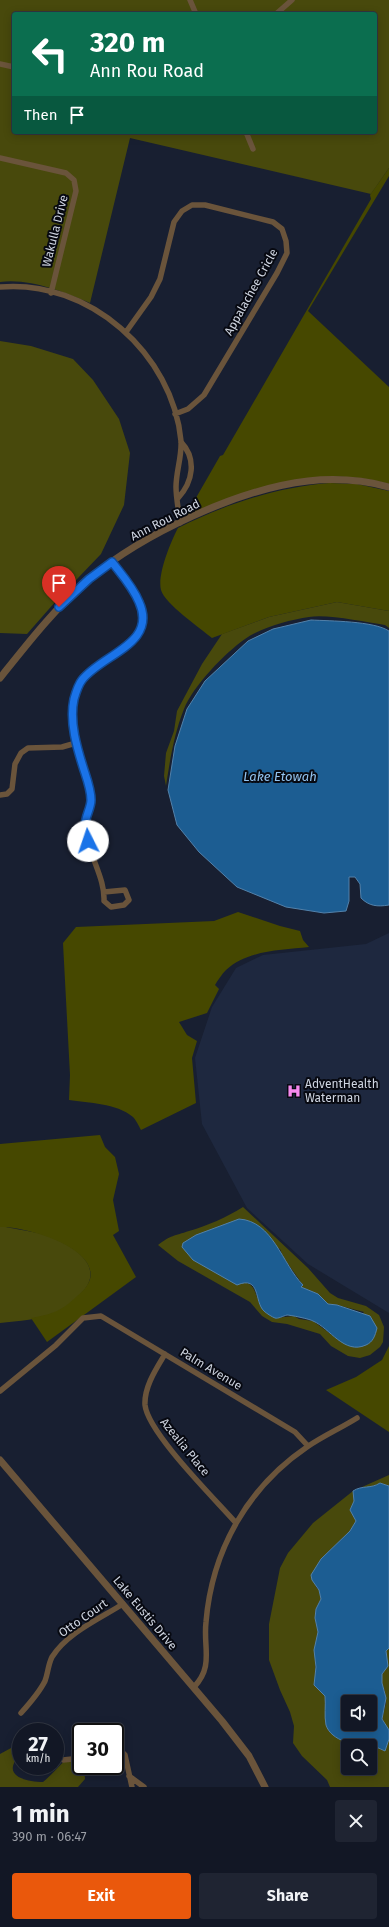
<!DOCTYPE html>
<html lang="en">
<head>
<meta charset="utf-8">
<style>
	:root { --surface:#121725; --page:#1f2432; --text:#f1f3f6; --muted:#9c9fa7; --line:#313642; --accent:#ea580c }
	body { margin:0; font-family:"Fira Sans",sans-serif; background:var(--page); color:var(--text); height:100vh; display:flex; flex-direction:column; font-size:15px; white-space:nowrap }
	* { box-sizing:border-box; margin:0 }
	p { font-size:13px; color:var(--muted) }
	.icon { flex:none; width:22px; height:22px; fill:none; stroke:currentColor; stroke-width:2; stroke-linecap:round; stroke-linejoin:round }
	.map { position:relative; height:1787px; overflow:hidden }
	.sheet { display:flex; flex-direction:column; background:var(--surface); flex:1 }
	.sheet>* { flex:none }
	.banner { position:absolute; left:12px; top:12px; width:365px; height:122px; border-radius:4px; box-shadow:0 2px 10px #0003,0 0 0 1px var(--line); background:#0b6e4f; color:#fff; overflow:hidden }
	.controls { position:absolute; left:341px; top:1695px; display:grid; gap:8px }
	.controls a { display:grid; place-items:center; width:36px; height:36px; border-radius:4px; background:var(--surface); box-shadow:0 2px 10px #0003,0 0 0 1px var(--line); font-size:20px }
	.speed { position:absolute; left:12px; top:1723px; display:flex; gap:8px; font-size:20px; font-weight:700; text-align:center }
	.speed>* { display:grid; place-content:center; width:52px; height:52px; border-radius:50%; background:var(--surface); box-shadow:0 2px 10px #0003,0 0 0 1px var(--line); line-height:1 }
	.speed small { font-size:10px; font-weight:400 }
	.speed .limit { border:2px solid #111; border-radius:6px; background:#fff; color:#111 }
	.pin { position:absolute; display:grid; place-items:center; width:34px; height:34px; color:#fff; margin:-41px -17px; border-radius:50% 50% 50% 0; rotate:-45deg; box-shadow:0 0 4px #0007 }
	.pin .icon { rotate:45deg }
	.me { position:absolute; width:44px; margin:-22px; rotate:356deg; stroke-linejoin:round; filter:drop-shadow(0 0 3px #0008) }
	.turn { display:flex; align-items:center; gap:14px; height:84px; padding:0 12px; font-size:18px }
	.turn .icon { width:52px; height:52px; stroke-width:2.5 }
	.turn b { display:block; font-size:28px; line-height:34px }
	.then { display:flex; align-items:center; height:38px; padding:0 12px; background:#0003; gap:8px; font-size:15px }
	.round { display:grid; place-items:center; flex:none; width:42px; height:42px; border-radius:4px; background:var(--page) }
	.head { display:flex; align-items:center; justify-content:space-between; height:68px; padding:0 12px }
	h1 { font-size:24px; font-weight:700; line-height:30px }
	.button { display:flex; gap:8px; margin-top:auto; padding:8px 12px }
	.button a { flex:1; height:46px; border-radius:4px; background:var(--accent); color:#fff; font-size:16px; font-weight:700; line-height:46px; text-align:center }
	.button a+a { background:var(--page); color:var(--text) }
	.map>svg:first-child { display:block }
	.built { fill:#1e283f }
	.green { fill:#48490c; fill-rule:evenodd }
	.forest { fill:#464800 }
	.water { fill:#1c5d92; stroke:#5281aa; fill-rule:evenodd }
	.lines { fill:none; stroke-linecap:round; stroke-linejoin:round }
	.minor { stroke:#6a543b; stroke-width:5.5 }
	.tertiary { stroke:#6a543b; stroke-width:7 }
	.route-casing { stroke:#114b97; stroke-width:10 }
	.route { stroke:#1a73e8; stroke-width:7 }
	.labels { text-anchor:middle; stroke-width:4; stroke-linejoin:round; paint-order:stroke }
	.street-label { font-size:12px; fill:#cfd5e1; stroke:#070911 }
	.poi-label { font-size:12px; fill:#cfd5e1; stroke:#070911; text-anchor:start }
	.water-label { font-size:13px; font-style:italic; fill:#93c4f1; stroke:#070911 }
</style>
</head>
<body>
<div class="map">
<svg width="389" height="1787" viewBox="0 0 389 1787">
	<rect width="100%" height="100%" fill="#181f31"/>
	<path class="built" d="M 389,933 L 389,1313 L 308,1264 L 247,1208 L 202,1124 L 195,1058 L 212,1007 L 236,968 L 263,955 L 366,944 Z"/>
	<path class="green" d="M 0,0 L 389,0 L 389,168 L 371,194 L 130,138 L 90,303 C 63,292 30,278 0,282 ZM 14,14 L 375,14 L 375,132 L 14,132 Z
		M 0,341 L 31,346 L 73,359 L 93,380 L 119,419 L 130,453 L 124,505 L 101,554 L 56,601 L 27,634 L 0,633 Z
		M 337,602 L 389,611 L 389,628 L 385,625 C 364,622 328,614 309,617 C 289,620 262,627 245,639 C 225,653 193,686 184,709 C 174,734 170,760 166,786 L 164,776 L 166,753 L 174,731 L 177,711 L 202,664 L 222,634 L 269,617 Z
		M 243,1207 L 308,1268 L 330,1293 L 338,1298 L 366,1306 L 379,1315 L 384,1327 L 383,1342 L 380,1347 L 370,1355 L 360,1358 L 348,1356 L 331,1346 L 320,1334 L 287,1324 L 272,1322 L 262,1316 L 250,1302 L 178,1261 L 158,1245 C 171,1235 174,1236 189,1231 C 207,1226 227,1217 243,1207 ZM 224,1226 L 280,1249 L 283,1257 L 303,1285 L 301,1287 L 318,1294 L 328,1304 L 337,1305 L 364,1312 L 339,1340 L 313,1321 L 299,1319 L 294,1316 L 275,1318 C 270,1312 264,1307 259,1301 C 254,1293 256,1285 244,1282 L 211,1230 Z
		M 2,1226 C 17,1230 36,1231 50,1237 C 69,1244 101,1262 87,1286 C 81,1295 68,1308 57,1312 C 40,1320 18,1321 0,1323 L 0,1227 Z
		M 389,1475 L 389,1486 L 380,1483 L 372,1488 L 362,1487 Z
		M 353,1491 L 354,1501 L 350,1510 L 356,1521 L 350,1531 L 321,1559 L 314,1571 L 316,1587 L 319,1590 L 321,1599 L 316,1609 L 315,1618 L 318,1632 L 315,1659 L 316,1675 L 325,1696 L 326,1718 L 352,1744 L 360,1746 L 348,1746 L 348,1768 L 370,1768 L 370,1749 L 374,1746 L 387,1746 L 389,1736 L 389,1787 L 330,1787 L 327,1780 L 302,1756 L 293,1743 L 294,1726 L 290,1712 L 280,1690 L 269,1660 L 269,1624 L 280,1568 L 288,1553 L 313,1523 Z
		M 389,1648 L 389,1730 L 382,1719 L 386,1703 L 385,1692 L 382,1683 L 382,1674 L 388,1666 L 386,1651 Z
		M 11,1748 L 20,1749 L 20,1755 C 0,1776 26,1782 43,1782 C 52,1775 58,1766 67,1759 L 77,1761 L 84,1769 L 85,1779 L 78,1787 L 0,1787 L 0,1754 Z"/>
	<path class="forest" d="M 389,168 L 389,176 L 308,311 L 389,387 L 389,484 C 317,464 250,489 185,517 L 220,456 L 223,455 L 371,199 L 370,195 Z
		M 330,483 L 357,484 L 389,491 L 389,611 L 337,602 L 269,617 L 212,638 C 200,628 165,604 161,590 C 157,575 171,541 178,528 C 226,504 277,487 330,483 Z
		M 238,912 L 280,926 L 300,931 L 303,940 L 309,947 C 281,950 248,950 226,970 C 222,974 218,980 215,985 L 219,989 L 207,1013 L 179,1022 L 187,1035 L 197,1041 L 192,1058 L 196,1103 L 141,1130 C 139,1126 136,1120 133,1117 C 116,1103 89,1103 69,1100 L 70,1075 L 63,943 L 76,927 L 214,921 Z
		M 100,1135 L 105,1147 L 115,1157 L 119,1174 L 113,1200 L 119,1231 L 113,1235 L 136,1277 L 47,1342 L 31,1318 C 52,1314 62,1311 77,1296 C 82,1292 88,1286 90,1279 C 98,1247 24,1226 0,1227 L 0,1144 Z
		M 389,1346 L 389,1432 L 326,1390 L 356,1377 L 382,1360 Z"/>
	<path class="water" d="M 311,620 C 330,621 374,621 389,631 L 389,905 C 377,907 369,906 361,898 L 360,884 L 355,877 L 349,877 L 349,901 L 346,911 L 324,913 L 286,907 L 237,887 L 199,852 L 177,825 L 168,790 L 175,746 L 187,709 L 205,681 L 248,641 L 273,629 Z
		M 239,1219 C 273,1221 282,1264 303,1285 L 301,1287 L 318,1294 L 328,1304 L 337,1305 L 370,1316 L 377,1328 C 375,1336 373,1342 366,1345 C 344,1355 330,1328 313,1321 C 310,1319 290,1315 287,1315 C 283,1316 278,1319 275,1318 C 272,1317 266,1313 264,1311 C 254,1302 261,1275 237,1285 L 193,1260 L 182,1247 L 183,1243 L 196,1235 Z
		M 380,1483 L 389,1486 L 389,1648 L 386,1651 L 388,1666 L 382,1674 L 382,1683 L 386,1698 L 382,1719 L 389,1730 L 389,1739 L 385,1751 L 374,1746 L 370,1749 L 370,1746 C 356,1746 331,1741 326,1725 C 324,1716 326,1705 325,1696 L 314,1685 L 316,1667 L 314,1650 L 318,1632 L 315,1618 L 316,1609 L 321,1599 L 319,1590 L 312,1580 L 311,1575 L 321,1559 L 350,1531 L 356,1521 L 350,1510 L 354,1501 L 353,1491 C 362,1485 371,1489 380,1483 ZM 348,1702 L 370,1702 L 370,1724 L 348,1724 Z"/>
	<g class="lines">
		<path class="minor" d="M 190,0 L 196,14
			M 276,14 L 292,0
			M 0,64 L 14,67
			M 246,132 L 253,149
			M 0,158 L 66,173 L 74,180 L 76,191 L 51,293
			M 0,287 C 89,279 173,354 181,441 C 182,456 176,472 176,487 C 176,498 179,512 180,523
			M 126,332 L 151,297 L 160,279 L 174,222 L 182,211 L 192,205 L 205,205 L 273,222 L 282,229 L 286,241 L 287,253 L 277,273 L 204,395 L 188,409 L 175,414
			M 178,498 C 193,482 197,459 181,442
			M 0,795 L 7,794 L 12,789 L 15,764 L 21,753 L 28,748 L 62,747 L 76,743
			M 104,892 L 125,890 L 129,900 L 124,905 L 111,907 L 104,901 C 105,880 92,861 88,840 C 83,821 91,815 91,799 C 91,789 87,779 84,769 C 77,747 69,722 74,698 C 76,691 78,685 83,679 C 102,654 158,643 139,602 C 133,587 122,575 112,562
			M 165,1354 C 156,1369 144,1387 145,1405 C 148,1433 215,1499 236,1523
			M 0,1391 L 56,1345 L 83,1318 L 101,1316 L 295,1432 L 308,1446
			M 194,1687 C 214,1666 203,1648 206,1622 C 212,1550 248,1487 307,1447 C 323,1436 341,1428 357,1418
			M 21,1713 C 30,1703 39,1693 45,1681 C 48,1673 48,1665 52,1657 C 67,1633 99,1619 123,1604
			M 115,1751 L 121,1751 L 125,1755 L 132,1787
			M 55,1755 L 63,1760 L 81,1758
			M 129,1776 L 144,1787"/>
		<path class="tertiary" d="M 0,678 C 28,643 55,608 89,579 C 143,534 238,489 308,481 C 335,478 363,480 389,487
			M 0,1460 L 222,1721 L 249,1756 L 265,1787"/>
	</g>
	<g class="lines">
		<defs>
			<path id="route" d="M 59,607 L 89,579 L 112,562 C 122,575 133,587 139,602 C 158,644 102,654 82,680 C 78,685 76,692 74,699 C 69,722 77,748 84,770 C 87,779 91,790 91,800 C 91,808 85,817 85,826 C 85,831 87,836 88,841"/>
		</defs>
		<use href="#route" class="route-casing"/>
		<use href="#route" class="route"/>
	</g>
	<defs>
		<symbol id="hospital-bare" viewBox="-9 -9 18 18"><path d="M-5-5h3v3.5h4V-5h3V5h-3V1.5h-4V5h-3Z" fill="#f689ee" stroke="#070911" stroke-width="2.5" paint-order="stroke"/></symbol>
	</defs>
	<g fill-rule="evenodd">
		<use href="#hospital-bare" x="284" y="1081" width="20" height="20"/>
	</g>
	<g class="labels">
		<g class="street-label">
			<text transform="translate(55 231) rotate(-76)" y="4">Wakulla Drive</text>
			<text transform="translate(251 292) rotate(-61)" y="4">Appalachee Cricle</text>
			<text transform="translate(165 520) rotate(-27)" y="4">Ann Rou Road</text>
			<text transform="translate(211 1369) rotate(31)" y="4">Palm Avenue</text>
			<text transform="translate(185 1447) rotate(51)" y="4">Azealia Place</text>
			<text transform="translate(145 1613) rotate(50)" y="4">Lake Eustis Drive</text>
			<text transform="translate(83 1618) rotate(-35)" y="4">Otto Court</text>
		</g>
		<g class="poi-label">
			<text x="305" y="1088">AdventHealth<tspan x="305" dy="14">Waterman</tspan></text>
		</g>
		<g class="water-label">
			<text x="280" y="781">Lake Etowah</text>
		</g>
	</g>
</svg>
<div class="controls">
<a><svg class="icon" aria-label="sound" viewBox="0 0 24 24"><path d="M4 9h4l5-4v14l-5-4H4zM17 9q2 3 0 6"/></svg></a>
<a><svg class="icon" aria-label="search" viewBox="0 0 24 24"><circle cx="10" cy="10" r="6"/><path d="M15 15l6 6"/></svg></a>
</div>
<div class="speed"><div>27<small>km/h</small></div><div class="limit">30</div></div>
<div class="pin" style="left:59px;top:607px;background:#d93025"><svg class="icon" aria-label="arrive" viewBox="0 0 24 24"><path d="M6 21V4h12l-3 4 3 4H6"/></svg></div>
<svg class="me" style="left:88px;top:841px" viewBox="-20 -20 40 40"><circle r="19" fill="#fff"/><path d="M0-13L10 11 0 6-10 11z" fill="#1a73e8"/></svg>
<div class="banner">
<div class="turn"><svg class="icon" aria-label="left" viewBox="0 0 24 24"><path d="M17 20v-9H6M10 6l-5 5 5 5"/></svg><div><b>320 m</b>Ann Rou Road</div></div>
<div class="then">Then<svg class="icon" aria-label="arrive" viewBox="0 0 24 24"><path d="M6 21V4h12l-3 4 3 4H6"/></svg></div>
</div>
</div>
<section class="sheet">
<div class="head"><div><h1>1 min</h1><p>390 m · 06:47</p></div><a class="round"><svg class="icon" aria-label="close" viewBox="0 0 24 24"><path d="M6 6l12 12M18 6L6 18"/></svg></a></div>
<div class="button"><a>Exit</a><a>Share</a></div>
</section>
</body>
</html>
